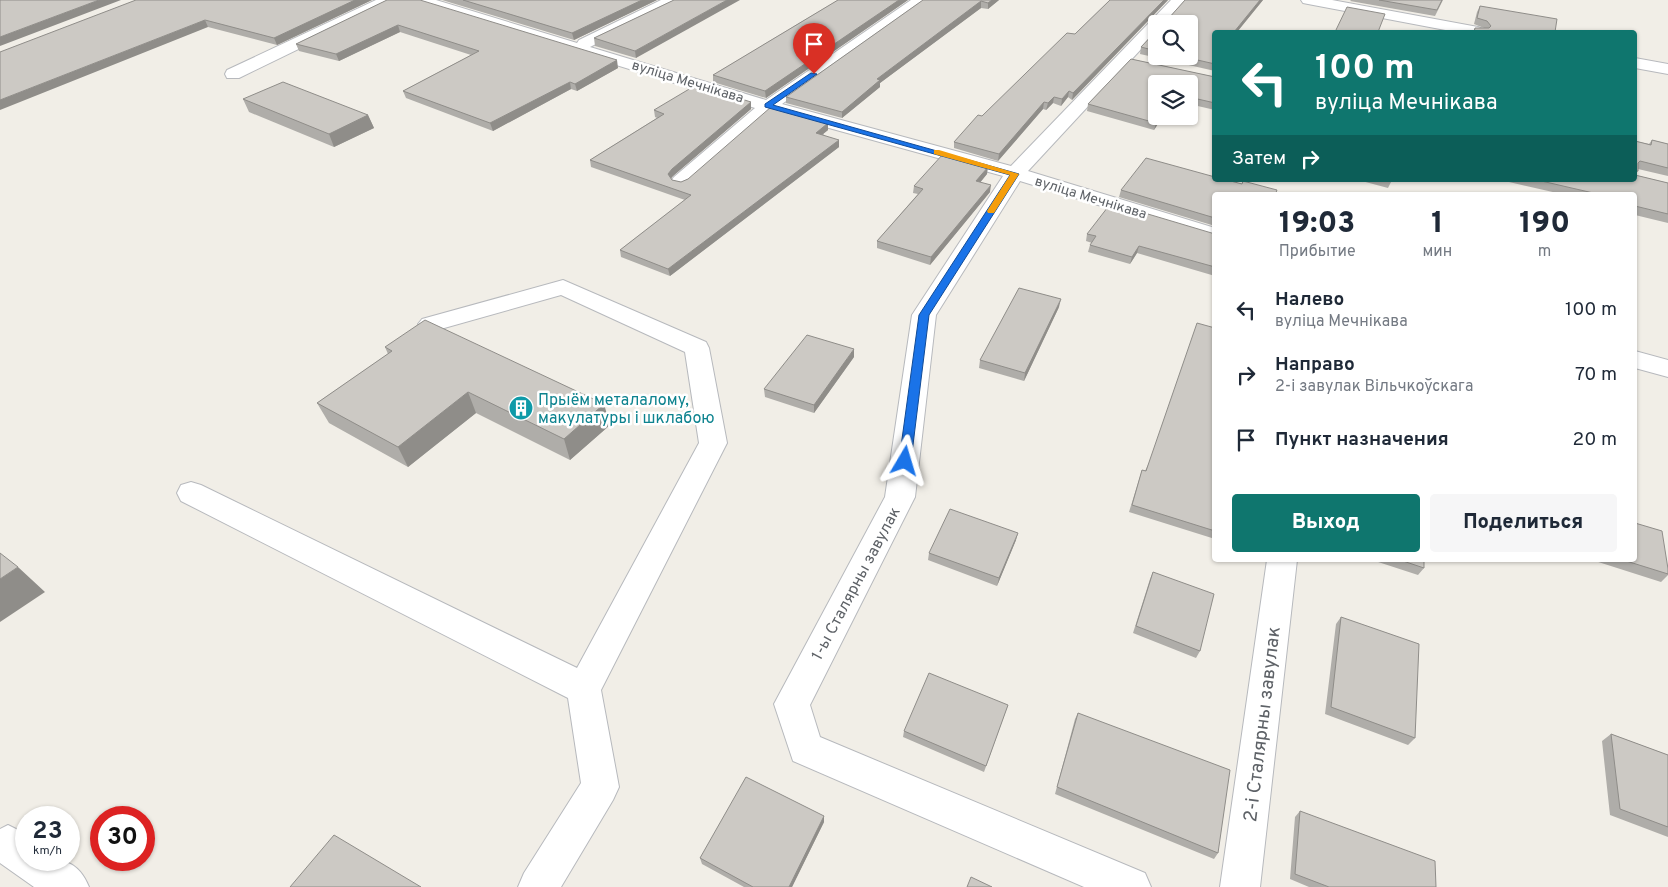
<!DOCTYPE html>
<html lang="ru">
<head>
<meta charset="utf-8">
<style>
	:root { --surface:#fff; --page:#f6f6f7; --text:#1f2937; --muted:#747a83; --accent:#0f766e }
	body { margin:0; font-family:Overpass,sans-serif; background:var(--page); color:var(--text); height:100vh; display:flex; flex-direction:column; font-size:19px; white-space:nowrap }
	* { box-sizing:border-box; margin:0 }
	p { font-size:16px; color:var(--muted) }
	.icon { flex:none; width:28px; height:28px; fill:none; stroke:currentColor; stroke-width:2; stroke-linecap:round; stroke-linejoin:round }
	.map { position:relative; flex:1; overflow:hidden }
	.side { position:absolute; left:1212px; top:192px; width:425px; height:370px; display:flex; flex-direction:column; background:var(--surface); border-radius:5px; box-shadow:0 1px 4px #0004 }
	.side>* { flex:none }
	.hud { position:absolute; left:1212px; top:30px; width:425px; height:152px; border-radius:5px; box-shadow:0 1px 4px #0004; background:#0f766e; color:#fff; overflow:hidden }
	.tools { position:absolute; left:1148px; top:15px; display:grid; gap:10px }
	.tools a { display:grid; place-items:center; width:50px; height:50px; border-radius:5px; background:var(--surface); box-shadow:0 1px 4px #0004; font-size:25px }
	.speed { position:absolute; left:15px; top:806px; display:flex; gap:10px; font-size:25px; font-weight:700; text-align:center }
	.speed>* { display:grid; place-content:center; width:65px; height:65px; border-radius:50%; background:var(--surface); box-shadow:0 1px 4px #0004; line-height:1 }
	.speed small { font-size:12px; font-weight:400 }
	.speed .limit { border:8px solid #d22; background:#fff; color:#111 }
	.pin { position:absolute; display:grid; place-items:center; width:42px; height:42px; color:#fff; margin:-51px -21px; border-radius:50% 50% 50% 0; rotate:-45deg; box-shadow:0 0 5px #0007 }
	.pin .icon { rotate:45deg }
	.me { position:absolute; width:55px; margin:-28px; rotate:7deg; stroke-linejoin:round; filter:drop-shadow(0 0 4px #0008) }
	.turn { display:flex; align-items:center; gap:18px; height:105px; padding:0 20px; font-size:22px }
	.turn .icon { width:65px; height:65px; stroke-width:2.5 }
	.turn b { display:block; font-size:35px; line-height:42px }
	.then { display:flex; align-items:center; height:48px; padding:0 20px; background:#0003; gap:10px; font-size:19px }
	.eta { display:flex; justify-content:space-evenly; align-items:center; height:85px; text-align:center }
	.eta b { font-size:30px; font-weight:800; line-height:35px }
	.action { display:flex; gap:10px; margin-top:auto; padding:10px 20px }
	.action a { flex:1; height:58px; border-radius:5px; background:var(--accent); color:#fff; font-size:20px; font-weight:800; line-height:58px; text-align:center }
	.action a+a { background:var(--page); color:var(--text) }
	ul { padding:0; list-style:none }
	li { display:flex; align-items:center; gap:15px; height:65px; padding:0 20px }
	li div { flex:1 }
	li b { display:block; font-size:19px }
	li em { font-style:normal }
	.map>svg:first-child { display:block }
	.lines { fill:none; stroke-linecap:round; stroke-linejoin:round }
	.minor-casing { stroke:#b7b9bd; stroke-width:2 }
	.minor { fill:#fff; fill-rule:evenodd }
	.wall { fill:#afada9 }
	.shaded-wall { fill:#8f8d89 }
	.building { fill:#ccc9c4; stroke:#8f8d89 }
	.route { fill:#1a73e8; stroke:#114b97 }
	.slow { fill:#f59e0b }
	.labels { text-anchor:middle; stroke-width:5; stroke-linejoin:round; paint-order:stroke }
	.far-street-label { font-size:14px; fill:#5e6267; stroke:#fff }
	.culture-label { font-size:16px; fill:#0d838f; stroke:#fff; text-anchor:start }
	.street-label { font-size:16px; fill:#5e6267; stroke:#fff }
	.near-street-label { font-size:19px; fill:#5e6267; stroke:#fff }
</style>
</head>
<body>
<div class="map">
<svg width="1668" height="887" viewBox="0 0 1668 887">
	<rect width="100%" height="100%" fill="#f1eee7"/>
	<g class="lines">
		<defs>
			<path id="minor" d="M 376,0 L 395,0 L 393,3 L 239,78 L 227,78 L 225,74 L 227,70 Z
				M 414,0 L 436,0 L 577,43 L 579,40 L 661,0 L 680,0 L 678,3 L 590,47 L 766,100 L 911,0 L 928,0 L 782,104 L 1011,166 L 1171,0 L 1186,0 L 1165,24 L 1156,24 L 1156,33 L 1028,171 L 1215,228 L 1215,241 L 1020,181 L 936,315 L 915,497 L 810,705 L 820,737 L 1145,873 L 1151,887 L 1084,887 L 793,761 L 774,704 L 885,497 L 912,315 L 1003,176 L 771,112 L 688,185 L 681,187 L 674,185 L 671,181 L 674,177 L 755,108 L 416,3 Z
				M 1301,0 L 1332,0 L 1478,27 L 1483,29 L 1486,32 L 1456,32 L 1308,4 L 1303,3 Z
				M 1635,58 L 1668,64 L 1668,74 L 1635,68 Z
				M 563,280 L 706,342 L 709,348 L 727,443 L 601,690 L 619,787 L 613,800 L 561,887 L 518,887 L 524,873 L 581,783 L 568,698 L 181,501 L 177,493 L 181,485 L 191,482 L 201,485 L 577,668 L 699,443 L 685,352 L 561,295 L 430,332 L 422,329 L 418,324 L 422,319 Z
				M 1635,351 L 1668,360 L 1668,377 L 1635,368 Z
				M 1267,560 L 1297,560 L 1260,887 L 1220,887 Z
				M 8,825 L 26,834 L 26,860 C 56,860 76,855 89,887 L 34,887 L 0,863 L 0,829 Z"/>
		</defs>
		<use href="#minor" class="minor-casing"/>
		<use href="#minor" class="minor"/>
	</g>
	<path class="wall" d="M 136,0 L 372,0 L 277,45 L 208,27 Z
		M 387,0 L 618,68 L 577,91 L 571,89 L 493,131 L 406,98 L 403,91 L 471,55 L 400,32 L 339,61 L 299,51 L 296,44 Z
		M 442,0 L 657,0 L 574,40 Z
		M 674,0 L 636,58 L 595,46 L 594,38 Z
		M 838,0 L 908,0 L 766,98 L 713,82 L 713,75 Z
		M 923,0 L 999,0 L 988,9 L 981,8 L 880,83 L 880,87 L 842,118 L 786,103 L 786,97 Z
		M 1110,0 L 1168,0 L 1072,100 L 1068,97 L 1061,106 L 1053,103 L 1046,110 L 1043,109 L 998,161 L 954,148 L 954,142 L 1075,34 Z
		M 1185,0 L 1263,0 L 1237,32 L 1215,32 L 1215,71 L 1140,54 L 1141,47 L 1156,31 L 1156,56 L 1189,56 L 1189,24 L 1158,24 L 1159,20 L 1168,19 Z
		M 1351,0 L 1443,0 L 1435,16 L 1350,1 Z
		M 1480,6 L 1555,32 L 1473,32 L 1475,28 L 1484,28 L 1474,24 L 1477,12 Z
		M 1131,59 L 1215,77 L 1215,110 L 1189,104 L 1189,84 L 1156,84 L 1156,116 L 1163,116 L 1154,130 L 1087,111 L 1088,104 Z
		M 243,99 L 368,115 L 374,128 L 334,147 L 249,112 Z
		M 751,102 L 751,109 L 673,176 L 671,178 L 672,180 L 681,182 L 688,179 L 828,123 L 828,130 L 823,134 L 839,147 L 670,276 L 621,257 L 620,250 L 685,200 L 591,167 L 590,160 L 657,118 L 655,117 L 654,110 Z
		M 1652,140 L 1668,144 L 1668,176 L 1638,169 L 1638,171 L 1635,175 L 1668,183 L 1668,223 L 1635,215 L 1635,195 L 1566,195 L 1509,182 L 1510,180 L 1635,180 L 1635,141 L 1649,144 Z
		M 987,174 L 980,182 L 990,192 L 930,265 L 877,248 L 877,241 L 918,194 L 913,193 L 914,186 Z
		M 1358,180 L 1392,180 L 1388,188 Z
		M 1121,190 L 1215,195 L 1215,226 L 1119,197 Z
		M 1087,234 L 1215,234 L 1215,276 L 1137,253 L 1130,264 L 1088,252 L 1090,245 L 1092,243 L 1086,241 Z
		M 1059,307 L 1024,381 L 979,368 L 980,360 Z
		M 1215,328 L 1215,539 L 1129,512 L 1142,470 L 1145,471 Z
		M 385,347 L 610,425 L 570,460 L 476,413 L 408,467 L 329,423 L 317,403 L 388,354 Z
		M 854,357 L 814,413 L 765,397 L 764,389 Z
		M 1016,540 L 997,586 L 928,560 L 929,553 Z
		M 1372,560 L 1424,560 L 1424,568 L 1418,575 Z
		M 1592,560 L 1635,560 L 1668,569 L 1668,575 L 1661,582 Z
		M 1153,572 L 1200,651 L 1196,658 L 1133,633 L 1150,579 Z
		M 1341,617 L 1415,738 L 1408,745 L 1325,714 L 1336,624 Z
		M 1008,705 L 984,772 L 903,737 L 904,731 Z
		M 1078,713 L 1218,853 L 1214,859 L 1055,794 L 1075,719 Z
		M 1611,734 L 1668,755 L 1668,837 L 1610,815 L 1602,741 Z
		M 1300,811 L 1436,887 L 1309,887 L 1290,879 L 1295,817 Z
		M 824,816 L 824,822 L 792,887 L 744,887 L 702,864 L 700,858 Z"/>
	<path class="shaded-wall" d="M 99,0 L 121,0 L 0,46 L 0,37 Z
		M 355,0 L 372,0 L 277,45 L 274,38 Z
		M 642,0 L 657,0 L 574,40 L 572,33 Z
		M 727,0 L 740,0 L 636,58 L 635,51 Z
		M 899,0 L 908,0 L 766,98 L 765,91 Z
		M 992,0 L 999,0 L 988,9 L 988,3 Z
		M 1164,0 L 1168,0 L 1072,100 L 1073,93 Z
		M 1260,0 L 1263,0 L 1237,32 L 1234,32 Z
		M 981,1 L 981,8 L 880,83 L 880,87 L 842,118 L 842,112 L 877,79 Z
		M 205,20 L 208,27 L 0,110 L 0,100 Z
		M 398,25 L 400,32 L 339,61 L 336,54 Z
		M 617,60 L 618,68 L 577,91 L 575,84 Z
		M 570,82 L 571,89 L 493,131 L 490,123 Z
		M 1069,91 L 1068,97 L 1061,106 L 1062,99 Z
		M 1054,97 L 1053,103 L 1046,110 L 1048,103 Z
		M 751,102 L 751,109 L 673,176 L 669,181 L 668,174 L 672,169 Z
		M 1044,102 L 1043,109 L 998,161 L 999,154 Z
		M 368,115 L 374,128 L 334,147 L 329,134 Z
		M 1160,116 L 1163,116 L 1154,130 L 1156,123 Z
		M 828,123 L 828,130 L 817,139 L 816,133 Z
		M 839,140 L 839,147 L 670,276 L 668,269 Z
		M 988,167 L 987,174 L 975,189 L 976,181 Z
		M 991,185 L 990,192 L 930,265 L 931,257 Z
		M 1139,246 L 1137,253 L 1130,264 L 1132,257 Z
		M 1061,299 L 1059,307 L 1024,381 L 1025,373 Z
		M 854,349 L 854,357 L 814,413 L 814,405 Z
		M 468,392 L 476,413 L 408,467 L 398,447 Z
		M 604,404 L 610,425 L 570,460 L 564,439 Z
		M 1018,533 L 1016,540 L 997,586 L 999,578 Z
		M 18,567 L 45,592 L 0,622 L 0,579 Z
		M 824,816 L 824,822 L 792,887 L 789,887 Z"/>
	<path class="building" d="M 0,0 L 99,0 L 0,37 Z
		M 136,0 L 355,0 L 274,38 L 205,20 L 0,100 L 0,52 Z
		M 387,0 L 420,0 L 617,60 L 575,84 L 570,82 L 490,123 L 403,91 L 479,51 L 398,25 L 336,54 L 296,44 Z
		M 463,0 L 642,0 L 572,33 Z
		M 674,0 L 727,0 L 635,51 L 594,38 Z
		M 838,0 L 899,0 L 765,91 L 713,75 Z
		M 923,0 L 992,0 L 988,3 L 981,1 L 877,79 L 880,80 L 842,112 L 786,97 Z
		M 1110,0 L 1164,0 L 1073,93 L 1069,91 L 1062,99 L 1054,97 L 1048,103 L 1044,102 L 999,154 L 954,142 L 978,115 L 982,116 L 1067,33 L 1075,34 Z
		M 1185,0 L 1260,0 L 1234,32 L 1215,32 L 1215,64 L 1180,56 L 1189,56 L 1189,24 L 1159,24 L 1159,20 L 1168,19 Z
		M 1379,0 L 1442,0 L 1437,10 Z
		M 1480,6 L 1557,19 L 1555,32 L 1474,32 L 1475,28 L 1489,28 L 1491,26 L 1487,21 L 1477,18 Z
		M 1347,7 L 1385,14 L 1378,32 L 1335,32 Z
		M 1156,31 L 1156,51 L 1141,47 Z
		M 1131,59 L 1215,77 L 1215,103 L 1189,97 L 1189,84 L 1156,84 L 1156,116 L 1160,116 L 1156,123 L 1088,104 Z
		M 283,82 L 368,115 L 329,134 L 243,99 Z
		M 696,85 L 751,102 L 672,169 L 668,174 L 672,180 L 681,182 L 688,179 L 771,107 L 828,123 L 816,133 L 839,140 L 668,269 L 620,250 L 691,195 L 590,160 L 664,114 L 654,110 Z
		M 1652,140 L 1668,144 L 1668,168 L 1640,161 L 1638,163 L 1638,171 L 1635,171 L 1635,141 L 1651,145 Z
		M 943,154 L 988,167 L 976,181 L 991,185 L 931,257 L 877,241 L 923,189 L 914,186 Z
		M 1146,158 L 1215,177 L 1215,180 L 1227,180 L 1242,184 L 1243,181 L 1277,190 L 1275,195 L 1215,195 L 1215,218 L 1121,190 Z
		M 1635,175 L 1668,183 L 1668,214 L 1635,206 L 1635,195 L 1602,195 L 1537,180 L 1635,180 Z
		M 1111,203 L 1215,234 L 1215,267 L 1139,246 L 1132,257 L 1090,245 L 1096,236 L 1087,234 Z
		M 1019,288 L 1061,299 L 1025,373 L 980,360 Z
		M 425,320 L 604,404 L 564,439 L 468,392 L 398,447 L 317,403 L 392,351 L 385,347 Z
		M 1197,323 L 1215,328 L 1215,531 L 1132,505 L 1142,470 L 1146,471 Z
		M 807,335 L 854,349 L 814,405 L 764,389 Z
		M 950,509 L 1018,533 L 999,578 L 929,553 Z
		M 1635,523 L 1662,531 L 1668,569 L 1668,574 L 1623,560 L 1635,560 Z
		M 0,553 L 18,567 L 0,579 Z
		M 1400,560 L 1424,560 L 1424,568 Z
		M 1153,572 L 1214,594 L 1200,651 L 1136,626 Z
		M 1341,617 L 1419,644 L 1415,738 L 1331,707 Z
		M 929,673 L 1008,705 L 986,766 L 904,731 Z
		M 1078,713 L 1230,770 L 1218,853 L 1057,787 Z
		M 1611,734 L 1668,755 L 1668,827 L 1620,809 Z
		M 746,777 L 824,816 L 789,887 L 753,887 L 700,858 Z
		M 1300,811 L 1435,861 L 1436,887 L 1329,887 L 1295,874 Z
		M 334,835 L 421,887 L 290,887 Z
		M 971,877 L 992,887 L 967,887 Z"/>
	<path class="route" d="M 811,73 L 817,74 L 773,105 L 1019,174 L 929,315 L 911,461 L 905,465 L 899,461 L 919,315 L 1010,175 L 765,107 L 765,104 Z"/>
	<path class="slow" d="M 934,150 L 939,150 L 1019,174 L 994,213 L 988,213 L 987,211 L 1010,175 L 934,154 Z"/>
	<defs>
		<symbol id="building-disc" viewBox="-11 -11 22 22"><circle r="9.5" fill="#0f9aa8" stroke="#fff"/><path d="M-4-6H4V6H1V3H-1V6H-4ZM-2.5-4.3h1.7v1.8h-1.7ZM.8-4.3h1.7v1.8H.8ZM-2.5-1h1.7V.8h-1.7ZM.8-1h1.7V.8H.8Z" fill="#fff"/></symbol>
	</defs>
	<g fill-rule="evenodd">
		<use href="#building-disc" x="507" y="394" width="28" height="28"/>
	</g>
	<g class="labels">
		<g class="far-street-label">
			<text transform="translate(688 81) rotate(17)" y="5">вуліца Мечнікава</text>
			<text transform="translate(1091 197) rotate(17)" y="5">вуліца Мечнікава</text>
		</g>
		<g class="culture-label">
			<text x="538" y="405">Прыём металалому,<tspan x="538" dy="18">макулатуры і шклабою</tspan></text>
		</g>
		<g class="street-label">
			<text transform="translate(855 583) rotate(-62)" y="6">1-ы Сталярны завулак</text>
		</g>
		<g class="near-street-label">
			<text transform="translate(1261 724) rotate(-83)" y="7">2-і Сталярны завулак</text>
		</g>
	</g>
</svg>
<div class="tools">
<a><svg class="icon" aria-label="search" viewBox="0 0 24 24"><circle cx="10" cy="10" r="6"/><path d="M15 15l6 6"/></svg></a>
<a><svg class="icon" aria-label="layers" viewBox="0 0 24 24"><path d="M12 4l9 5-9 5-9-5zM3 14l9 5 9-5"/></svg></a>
</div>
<div class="speed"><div>23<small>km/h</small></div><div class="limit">30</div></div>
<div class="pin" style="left:814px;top:74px;background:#d93025"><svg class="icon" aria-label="arrive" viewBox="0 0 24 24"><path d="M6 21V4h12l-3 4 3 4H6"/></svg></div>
<svg class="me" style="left:905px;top:461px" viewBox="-20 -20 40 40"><path d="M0-17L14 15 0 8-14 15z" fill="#1a73e8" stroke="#fff" stroke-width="4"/></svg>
<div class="hud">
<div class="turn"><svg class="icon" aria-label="left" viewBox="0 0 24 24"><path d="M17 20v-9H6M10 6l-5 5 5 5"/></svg><div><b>100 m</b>вуліца Мечнікава</div></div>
<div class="then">Затем<svg class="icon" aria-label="right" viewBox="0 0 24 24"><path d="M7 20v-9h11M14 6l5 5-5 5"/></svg></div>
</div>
<section class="side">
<div class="eta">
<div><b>19:03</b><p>Прибытие</p></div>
<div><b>1</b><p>мин</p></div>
<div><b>190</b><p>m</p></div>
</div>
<ul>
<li><svg class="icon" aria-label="left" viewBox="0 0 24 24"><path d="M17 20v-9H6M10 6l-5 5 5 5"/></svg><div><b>Налево</b><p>вуліца Мечнікава</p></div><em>100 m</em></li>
<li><svg class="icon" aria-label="right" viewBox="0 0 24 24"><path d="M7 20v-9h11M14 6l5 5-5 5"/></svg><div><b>Направо</b><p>2-і завулак Вільчкоўскага</p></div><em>70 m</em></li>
<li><svg class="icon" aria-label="arrive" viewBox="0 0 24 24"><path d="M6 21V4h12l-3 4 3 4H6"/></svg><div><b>Пункт назначения</b></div><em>20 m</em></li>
</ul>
<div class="action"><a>Выход</a><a>Поделиться</a></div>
</section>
</div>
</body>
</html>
